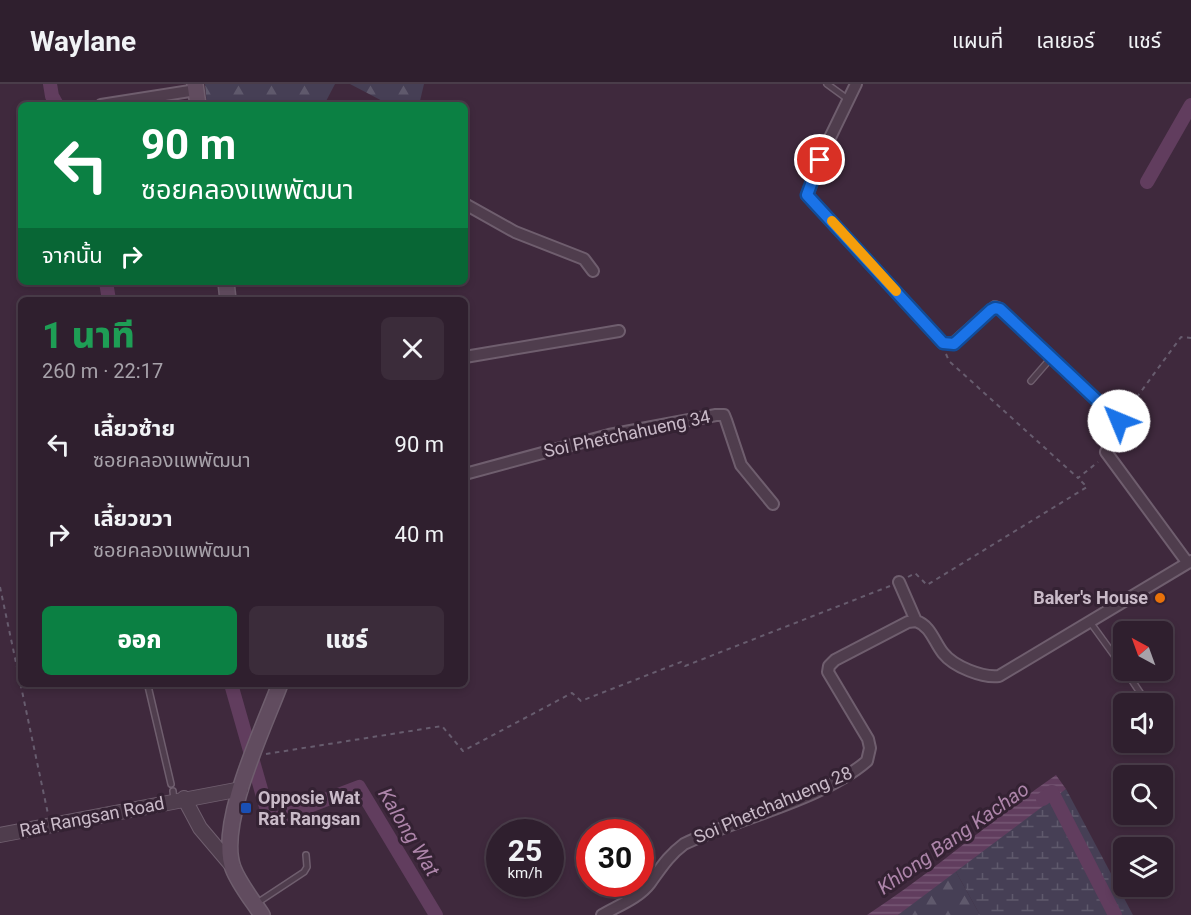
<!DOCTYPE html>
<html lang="th">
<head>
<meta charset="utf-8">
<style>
	:root { --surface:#2f1f2e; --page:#3b2c3a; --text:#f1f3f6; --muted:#a7a2aa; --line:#4a3d4a; --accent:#0b8043 }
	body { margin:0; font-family:Roboto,"Noto Sans Thai",sans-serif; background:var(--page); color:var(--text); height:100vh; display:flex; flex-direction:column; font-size:22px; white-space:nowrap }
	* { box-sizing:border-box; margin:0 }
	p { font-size:20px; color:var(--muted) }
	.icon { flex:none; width:33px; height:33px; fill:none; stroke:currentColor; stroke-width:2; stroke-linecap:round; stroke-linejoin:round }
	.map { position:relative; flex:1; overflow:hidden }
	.drawer { position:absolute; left:18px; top:213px; width:450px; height:390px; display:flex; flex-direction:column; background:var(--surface); border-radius:9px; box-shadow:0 3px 9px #0003,0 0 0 2px var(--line) }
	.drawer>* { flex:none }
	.top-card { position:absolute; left:18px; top:18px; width:450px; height:183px; border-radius:9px; box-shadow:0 3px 9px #0003,0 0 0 2px var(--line); background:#0b8043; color:#fff; overflow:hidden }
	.needle { width:39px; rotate:319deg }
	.buttons { position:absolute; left:1113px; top:537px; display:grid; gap:12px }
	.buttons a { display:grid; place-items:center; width:60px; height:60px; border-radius:9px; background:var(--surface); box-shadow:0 3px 9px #0003,0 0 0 2px var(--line); font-size:30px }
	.speed { position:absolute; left:486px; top:735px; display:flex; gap:12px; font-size:30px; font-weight:700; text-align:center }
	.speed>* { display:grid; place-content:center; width:78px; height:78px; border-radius:50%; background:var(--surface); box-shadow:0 3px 9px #0003,0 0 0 2px var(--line); line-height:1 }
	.speed small { font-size:15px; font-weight:400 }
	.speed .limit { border:9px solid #d22; background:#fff; color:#111 }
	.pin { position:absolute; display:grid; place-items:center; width:51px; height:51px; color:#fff; margin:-26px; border:3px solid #fff; border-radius:50%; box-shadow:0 2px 6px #0007 }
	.me { position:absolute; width:66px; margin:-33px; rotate:315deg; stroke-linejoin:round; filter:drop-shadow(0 0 4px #0008) }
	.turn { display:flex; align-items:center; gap:21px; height:126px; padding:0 24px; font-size:27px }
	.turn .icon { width:78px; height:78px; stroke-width:2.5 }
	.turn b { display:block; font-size:42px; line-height:51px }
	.then { display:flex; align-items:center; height:57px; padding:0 24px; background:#0003; gap:12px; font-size:22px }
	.round { display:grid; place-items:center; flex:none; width:63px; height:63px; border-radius:9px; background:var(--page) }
	.overview { display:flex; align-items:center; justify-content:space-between; height:102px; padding:0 24px }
	h1 { font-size:36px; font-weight:800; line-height:45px; color:#1e9e55 }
	.primary-button { display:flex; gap:12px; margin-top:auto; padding:12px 24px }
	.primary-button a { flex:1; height:69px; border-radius:9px; background:var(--accent); color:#fff; font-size:24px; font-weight:800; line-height:69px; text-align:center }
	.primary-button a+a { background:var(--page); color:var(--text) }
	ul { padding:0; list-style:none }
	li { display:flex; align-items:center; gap:18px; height:90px; padding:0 24px }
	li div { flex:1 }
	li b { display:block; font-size:22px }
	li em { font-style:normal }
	header { display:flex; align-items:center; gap:36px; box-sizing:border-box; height:84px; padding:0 30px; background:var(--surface); border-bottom:2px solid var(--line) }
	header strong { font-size:28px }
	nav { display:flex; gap:33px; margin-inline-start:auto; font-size:21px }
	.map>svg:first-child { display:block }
	.forest { fill:url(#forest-firs) }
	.wetland { fill:url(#wetland-marsh) }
	.water { fill:url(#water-rules) }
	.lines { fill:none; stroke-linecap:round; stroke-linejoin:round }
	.canal { stroke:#613d5e; stroke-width:14 }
	.service-casing { stroke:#6f5e6e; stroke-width:8 }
	.minor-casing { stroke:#6f5e6e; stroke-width:14 }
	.tertiary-casing { stroke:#6f5e6e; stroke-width:16 }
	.secondary-casing { stroke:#6f5e6e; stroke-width:18 }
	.path { stroke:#675c6e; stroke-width:2; stroke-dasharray:4.5 4.5; stroke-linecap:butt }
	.service { stroke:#4f3d4d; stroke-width:5 }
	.minor { stroke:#4f3d4d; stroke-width:10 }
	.tertiary { stroke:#4f3d4d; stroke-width:14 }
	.secondary { stroke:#614c5f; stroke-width:15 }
	.route-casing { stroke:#114b97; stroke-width:15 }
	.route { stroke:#1a73e8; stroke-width:10 }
	.slow { stroke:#f59e0b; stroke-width:10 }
	.food-dot { fill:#e8710a; stroke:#342233; stroke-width:2 }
	.transit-dot { fill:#1a4fb4; stroke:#342233; stroke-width:2 }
	.labels { text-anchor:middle; stroke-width:6; stroke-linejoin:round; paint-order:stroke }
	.street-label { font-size:18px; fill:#c9bac8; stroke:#342233 }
	.poi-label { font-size:18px; font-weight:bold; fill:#c9bac8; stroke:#342233; text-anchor:end }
	.water-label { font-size:20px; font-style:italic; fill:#ad85aa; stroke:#342233 }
</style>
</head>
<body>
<header>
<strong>Waylane</strong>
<nav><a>แผนที่</a><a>เลเยอร์</a><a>แชร์</a></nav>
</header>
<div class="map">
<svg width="1191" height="831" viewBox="0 0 1191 831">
	<defs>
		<pattern id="forest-firs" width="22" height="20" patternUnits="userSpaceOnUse" patternTransform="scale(1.5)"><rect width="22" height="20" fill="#463f55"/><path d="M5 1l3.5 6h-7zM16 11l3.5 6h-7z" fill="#5f596c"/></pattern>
		<pattern id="wetland-marsh" width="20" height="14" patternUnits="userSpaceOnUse" patternTransform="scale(1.5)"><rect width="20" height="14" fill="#463f55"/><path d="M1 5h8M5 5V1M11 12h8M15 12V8" fill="none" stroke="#5f596c"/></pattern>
		<pattern id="water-rules" width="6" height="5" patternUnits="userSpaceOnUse" patternTransform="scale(1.5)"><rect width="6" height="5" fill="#613d5e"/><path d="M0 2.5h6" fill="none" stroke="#765774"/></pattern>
	</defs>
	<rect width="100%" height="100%" fill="#3f293d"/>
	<path class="forest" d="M 205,0 L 335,0 L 324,21 L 207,21 Z
		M 350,0 L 424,0 L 419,21 L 390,21 Z
		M 955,786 L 980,831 L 898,831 Z"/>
	<path class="wetland" d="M 1066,705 L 1133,831 L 980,831 L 955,786 Z"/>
	<path class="water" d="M 1056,691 L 1066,705 L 898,831 L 867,831 C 933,788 991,736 1056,691 Z"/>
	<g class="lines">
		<path class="canal" d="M 50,0 L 52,12 L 57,21
			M 1147,98 L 1191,21
			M 106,198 L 109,216
			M 231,600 L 270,737 L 359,703 L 436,831
			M 1043,715 L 1052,708 L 1115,831"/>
		<defs>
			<path id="service" d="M 827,0 L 849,16
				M 1031,297 L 1051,274
				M 1090,538 L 1124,585
				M 1125,586 L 1143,613
				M 148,602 L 171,700
				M 173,707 L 174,716
				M 257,819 L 304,788 L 307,783 L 306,771"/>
			<path id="minor" d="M 856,0 L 826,62 L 807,111 L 943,259 L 954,259 L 991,226 L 995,223 L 1000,225 L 1119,337 L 1120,345 L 1106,368 L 1187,478
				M 101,21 L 196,6
				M 465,120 L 515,148 L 584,175 L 593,187
				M 465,273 L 619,247
				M 465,390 L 609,351 L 716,331 L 724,331 L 726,336 L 741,381 L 773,420
				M 899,498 L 916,537
				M 602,831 C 617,822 639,814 650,799 C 661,784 668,772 684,760 C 738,734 822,716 867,677 L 870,664 L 868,655 L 828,588 L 829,582 L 835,576 L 908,538 L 916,537 C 931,542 934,558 943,569 C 954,583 983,594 999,592 L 1191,477"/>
			<path id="tertiary" d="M 184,714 L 200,744 L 233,783
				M 0,751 L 241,705"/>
			<path id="secondary" d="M 195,0 L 198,21
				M 226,198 L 228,216
				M 262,831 C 253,817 239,800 233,784 C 217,740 264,643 280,600"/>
		</defs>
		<use href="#service" class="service-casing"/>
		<use href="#minor" class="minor-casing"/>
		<use href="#tertiary" class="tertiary-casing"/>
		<use href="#secondary" class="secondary-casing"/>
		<path class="path" d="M 946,270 L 949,277 L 1078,394 L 1098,378
			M 1126,328 L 1181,253 L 1191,254
			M 908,493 L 915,489 L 927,501 L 1087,403 L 1078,394
			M 0,503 L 48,730
			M 266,670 L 442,642 L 463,667 L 572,609 L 581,617 L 681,578 L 685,582 L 890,502"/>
		<use href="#service" class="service"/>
		<use href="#minor" class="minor"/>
		<use href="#tertiary" class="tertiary"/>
		<use href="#secondary" class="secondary"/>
	</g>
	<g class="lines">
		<defs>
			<path id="route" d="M 820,76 L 807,111 L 943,259 L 954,260 L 991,226 L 995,224 L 1000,225 L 1119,337"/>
		</defs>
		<use href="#route" class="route-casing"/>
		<use href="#route" class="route"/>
		<path class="slow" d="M 832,137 L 896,207"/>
	</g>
	<circle class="food-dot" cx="1160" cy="514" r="6"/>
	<rect class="transit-dot" x="240" y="718" width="12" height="12" rx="3"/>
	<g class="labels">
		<g class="street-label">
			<text transform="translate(627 350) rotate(-12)" y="6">Soi Phetchahueng 34</text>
			<text transform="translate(773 721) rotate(-23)" y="6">Soi Phetchahueng 28</text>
			<text transform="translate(92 733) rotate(-11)" y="6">Rat Rangsan Road</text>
		</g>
		<g class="poi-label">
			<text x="1148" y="520">Baker's House</text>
			<text x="258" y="720" text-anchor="start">Opposie Wat<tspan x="258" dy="21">Rat Rangsan</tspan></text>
		</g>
		<g class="water-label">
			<text transform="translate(409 748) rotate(59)" y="7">Kalong Wat</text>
			<text transform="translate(953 754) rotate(-35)" y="7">Khlong Bang Kachao</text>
		</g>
	</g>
</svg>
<div class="buttons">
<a><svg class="needle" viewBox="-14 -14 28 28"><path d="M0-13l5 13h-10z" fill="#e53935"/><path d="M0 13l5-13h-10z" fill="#a7a2aa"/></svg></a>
<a><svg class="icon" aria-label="sound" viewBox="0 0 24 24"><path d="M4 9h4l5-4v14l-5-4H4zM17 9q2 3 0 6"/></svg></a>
<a><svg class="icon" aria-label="search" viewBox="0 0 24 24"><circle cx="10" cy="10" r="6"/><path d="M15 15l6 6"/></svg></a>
<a><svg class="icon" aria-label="layers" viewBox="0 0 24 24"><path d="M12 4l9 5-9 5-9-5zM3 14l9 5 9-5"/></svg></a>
</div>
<div class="speed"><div>25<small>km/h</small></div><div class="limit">30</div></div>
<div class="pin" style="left:820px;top:76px;background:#d93025"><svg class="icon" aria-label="arrive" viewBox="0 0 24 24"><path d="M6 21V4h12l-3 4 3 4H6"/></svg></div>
<svg class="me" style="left:1119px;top:337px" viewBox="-20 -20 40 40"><circle r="19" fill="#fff"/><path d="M0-13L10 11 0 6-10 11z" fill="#1a73e8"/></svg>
<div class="top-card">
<div class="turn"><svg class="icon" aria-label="left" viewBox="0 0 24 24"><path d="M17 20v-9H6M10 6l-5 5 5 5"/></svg><div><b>90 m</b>ซอยคลองแพพัฒนา</div></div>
<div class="then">จากนั้น<svg class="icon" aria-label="right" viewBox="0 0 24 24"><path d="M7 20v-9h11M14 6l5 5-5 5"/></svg></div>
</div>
<section class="drawer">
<div class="overview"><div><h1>1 นาที</h1><p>260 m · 22:17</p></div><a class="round"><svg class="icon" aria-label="close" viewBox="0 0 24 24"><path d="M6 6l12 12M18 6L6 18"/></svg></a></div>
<ul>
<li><svg class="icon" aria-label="left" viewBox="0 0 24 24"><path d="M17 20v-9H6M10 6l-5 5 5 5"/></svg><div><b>เลี้ยวซ้าย</b><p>ซอยคลองแพพัฒนา</p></div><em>90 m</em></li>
<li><svg class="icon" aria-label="right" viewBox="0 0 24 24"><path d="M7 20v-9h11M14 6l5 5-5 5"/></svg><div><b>เลี้ยวขวา</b><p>ซอยคลองแพพัฒนา</p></div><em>40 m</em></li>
</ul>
<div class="primary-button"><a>ออก</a><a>แชร์</a></div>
</section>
</div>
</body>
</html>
